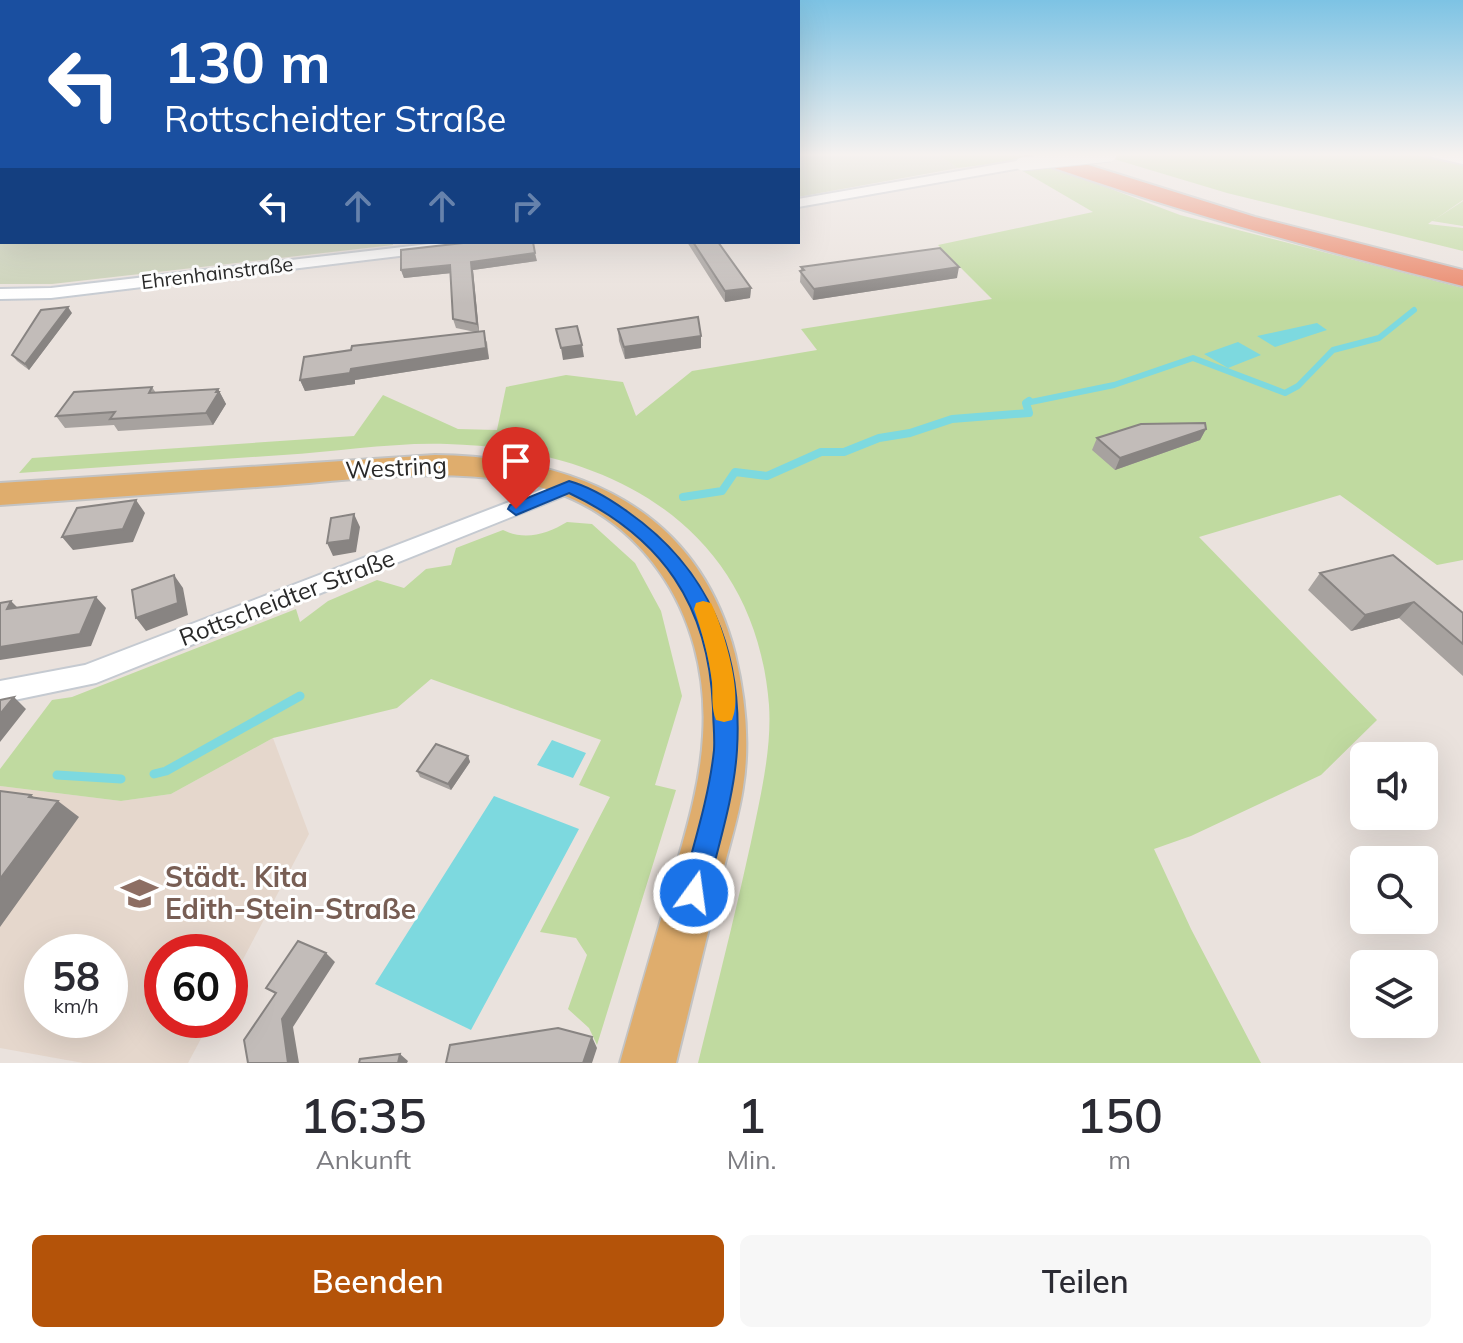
<!DOCTYPE html>
<html lang="de">
<head>
<meta charset="utf-8">
<style>
	:root { --surface:#fff; --page:#f7f7f7; --text:#2b2b33; --muted:#7c7c81; --accent:#b45309 }
	body { margin:0; font-family:Mulish,sans-serif; background:var(--page); color:var(--text); height:100vh; display:flex; flex-direction:column; font-size:30px; white-space:nowrap }
	* { box-sizing:border-box; margin:0 }
	p { font-size:26px; color:var(--muted) }
	.icon { flex:none; width:44px; height:44px; fill:none; stroke:currentColor; stroke-width:2; stroke-linecap:round; stroke-linejoin:round }
	.map { position:relative; height:1063px; overflow:hidden }
	.drawer { display:flex; flex-direction:column; background:var(--surface); flex:1 }
	.drawer>* { flex:none }
	.hud { position:absolute; left:0px; top:0px; width:800px; height:244px; box-shadow:0 8px 32px #0002; background:#1a4fa0; color:#fff; overflow:hidden }
	.buttons { position:absolute; left:1350px; top:742px; display:grid; gap:16px }
	.buttons a { display:grid; place-items:center; width:88px; height:88px; border-radius:12px; background:var(--surface); box-shadow:0 8px 32px #0002; font-size:40px }
	.speed { position:absolute; left:24px; top:934px; display:flex; gap:16px; font-size:40px; font-weight:700; text-align:center }
	.speed>* { display:grid; place-content:center; width:104px; height:104px; border-radius:50%; background:var(--surface); box-shadow:0 8px 32px #0002; line-height:1 }
	.speed small { font-size:20px; font-weight:400 }
	.speed .limit { border:12px solid #d22; background:#fff; color:#111 }
	.pin { position:absolute; display:grid; place-items:center; width:68px; height:68px; color:#fff; margin:-82px -34px; border-radius:50% 50% 50% 0; rotate:-45deg; box-shadow:0 0 8px #0007 }
	.pin .icon { rotate:45deg }
	.me { position:absolute; width:88px; margin:-44px; rotate:14deg; stroke-linejoin:round; filter:drop-shadow(0 0 6px #0008) }
	.turn { display:flex; align-items:center; gap:28px; height:168px; padding:0 32px; font-size:36px }
	.turn .icon { width:104px; height:104px; stroke-width:2.5 }
	.turn b { display:block; font-size:56px; line-height:68px }
	.lanes { display:flex; align-items:center; height:76px; padding:0 32px; background:#0003; justify-content:center; gap:40px; direction:ltr }
	.lanes .off { opacity:.35 }
	.eta { display:flex; justify-content:space-evenly; align-items:center; height:136px; text-align:center }
	.eta b { font-size:48px; font-weight:600; line-height:56px }
	.primary-button { display:flex; gap:16px; margin-top:auto; padding:16px 32px }
	.primary-button a { flex:1; height:92px; border-radius:12px; background:var(--accent); color:#fff; font-size:32px; font-weight:600; line-height:92px; text-align:center }
	.primary-button a+a { background:var(--page); color:var(--text) }
	.map>svg:first-child { display:block }
	.education { fill:#e5d7cc; fill-rule:evenodd }
	.green { fill:#c0daa0 }
	.cemetery { fill:#c9d1b6 }
	.water { fill:#7dd9df }
	.lines { fill:none; stroke-linecap:round; stroke-linejoin:round }
	.stream-far2 { stroke:#7dd9df; stroke-width:6 }
	.stream-far1 { stroke:#7dd9df; stroke-width:8 }
	.stream { stroke:#7dd9df; stroke-width:9 }
	.street-casing { stroke:#c5cad1; stroke-width:4 }
	.primary-casing { stroke:#c3c3c3; stroke-width:4 }
	.highway-casing { stroke:#c3c3c3; stroke-width:4 }
	.street { fill:#fff; fill-rule:evenodd }
	.primary { fill:#dfad6d; fill-rule:evenodd }
	.highway { fill:#ea8668; fill-rule:evenodd }
	.street-bridge-casing { stroke:#c5cad1; stroke-width:15; stroke-linecap:butt }
	.street-bridge { stroke:#fff; stroke-width:13 }
	.wall { fill:#a7a29f }
	.shaded-wall { fill:#888482 }
	.building { fill:#c2bcb9; stroke:#888482; stroke-width:2 }
	.route { fill:#1a73e8; stroke:#114b97; stroke-width:2 }
	.slow { fill:#f59e0b }
	.labels { text-anchor:middle; stroke-width:6; stroke-linejoin:round; paint-order:stroke }
	.far-street-label { font-size:20px; fill:#292929; stroke:#fff }
	.street-label { font-size:24px; fill:#292929; stroke:#fff }
	.near-education-label { font-size:28px; font-weight:bold; fill:#785e54; stroke:#fff; text-anchor:start }
</style>
</head>
<body>
<div class="map">
<svg width="1463" height="1063" viewBox="0 0 1463 1063">
	<rect width="100%" height="100%" fill="#eae2dd"/>
	<path class="education" d="M 273,738 L 309,834 L 230,984 L 230,952 L 162,952 L 162,1020 L 211,1020 L 188,1063 L 83,1063 L 0,1048 L 0,786 L 121,801 L 171,794 ZM 42,952 L 110,952 L 110,1020 L 42,1020 Z"/>
	<path class="green" d="M 936,154 L 1017,154 L 1031,159 L 958,168 Z
		M 1097,154 L 1417,154 L 1463,161 L 1463,200 L 1434,220 L 1463,201 L 1463,226 L 1432,221 L 1428,224 L 1463,228 L 1463,251 L 1227,193 Z
		M 1045,164 L 1180,215 L 1463,288 L 1463,560 L 1437,565 L 1340,495 L 1199,537 L 1377,720 L 1321,775 L 1191,836 L 1154,849 L 1191,929 L 1261,1063 L 698,1063 C 716,990 735,916 751,842 C 760,798 772,750 769,705 C 755,527 611,448 447,444 C 394,442 336,452 283,455 C 195,461 107,467 19,473 L 32,458 L 354,436 L 383,395 L 458,429 L 497,430 L 506,387 L 566,375 L 623,382 L 636,416 L 692,371 L 817,350 L 801,329 L 992,299 L 938,245 L 1093,212 L 1021,170 Z
		M 567,522 L 592,524 L 635,563 L 661,611 L 682,696 L 655,785 L 676,790 L 597,1045 L 589,1028 L 568,1009 L 587,955 L 576,938 L 540,932 L 610,797 L 579,785 L 601,740 L 431,679 L 397,708 L 273,738 L 171,794 L 121,801 L 0,786 L 0,769 L 52,700 L 72,697 L 296,609 L 300,622 L 328,601 L 377,580 L 404,588 L 426,569 L 451,565 L 456,548 L 503,530 C 525,541 547,534 567,522 Z"/>
	<path class="cemetery" d="M 0,154 L 2,242 L 393,242 L 393,245 L 52,284 L 0,284 Z
		M 798,154 L 936,154 L 958,168 L 798,197 Z"/>
	<path class="water" d="M 1317,323 L 1327,330 L 1275,347 L 1257,336 Z
		M 1238,342 L 1261,355 L 1228,368 L 1204,354 Z
		M 552,740 L 586,753 L 573,778 L 537,765 Z
		M 494,796 L 579,829 L 471,1030 L 375,984 Z"/>
	<g class="lines">
		<path class="stream-far2" d="M 1026,403 L 1114,385 L 1193,358 L 1285,393 L 1298,386 L 1333,350 L 1379,338 L 1414,310"/>
		<path class="stream-far1" d="M 683,497 L 722,491 L 735,472 L 767,476 L 821,452 L 844,452 L 879,438 L 910,433 L 952,419 L 1029,413 L 1026,403 L 1029,401"/>
		<path class="stream" d="M 154,774 L 166,771 L 300,696
			M 57,775 L 121,779"/>
		<defs>
			<path id="street" d="M 1419,154 L 1463,156 L 1463,164 Z
				M 1022,160 L 1028,164 L 1026,167 L 798,207 L 798,199 Z
				M 446,242 L 489,242 L 482,246 L 51,298 L 0,299 L 0,289 L 51,288 Z
				M 569,479 L 579,486 L 576,491 L 96,683 L 0,703 L 0,681 L 85,665 Z"/>
			<path id="primary" d="M 435,455 C 575,457 698,507 735,654 C 745,696 750,744 743,787 C 739,816 729,846 722,875 C 707,938 691,1000 676,1063 L 620,1063 C 636,1005 653,947 670,888 C 684,837 700,789 703,736 C 711,612 639,502 513,481 C 433,468 351,480 271,486 C 181,492 90,499 0,505 L 0,483 Z"/>
			<path id="highway" d="M 1023,154 L 1053,154 L 1255,217 L 1463,270 L 1463,286 C 1315,249 1169,209 1026,158 Z"/>
		</defs>
		<use href="#street" class="street-casing"/>
		<use href="#primary" class="primary-casing"/>
		<use href="#highway" class="highway-casing"/>
		<use href="#street" class="street"/>
		<use href="#primary" class="primary"/>
		<use href="#highway" class="highway"/>
		<defs>
			<path id="street-bridge" d="M 1022,164 L 1110,155"/>
		</defs>
		<use href="#street-bridge" class="street-bridge-casing"/>
		<use href="#street-bridge" class="street-bridge"/>
	</g>
	<path class="wall" d="M 687,242 L 718,242 L 751,288 L 750,298 L 725,302 Z
		M 537,261 L 473,270 L 479,331 L 487,342 L 489,359 L 355,380 L 355,384 L 305,391 L 300,380 L 475,332 L 456,328 L 453,319 L 451,273 L 404,278 L 401,270 Z
		M 801,267 L 957,278 L 813,300 L 800,282 Z
		M 72,313 L 29,370 L 17,361 L 12,355 Z
		M 618,329 L 701,348 L 625,359 L 619,341 Z
		M 152,387 L 156,393 L 218,389 L 226,404 L 213,425 L 118,431 L 114,425 L 65,428 L 56,416 Z
		M 1206,429 L 1200,440 L 1115,470 L 1092,450 L 1097,438 Z
		M 1320,573 L 1463,613 L 1463,676 L 1399,618 L 1351,631 L 1308,590 Z
		M 468,756 L 470,762 L 451,790 L 420,777 L 417,771 Z"/>
	<path class="shaded-wall" d="M 535,253 L 537,261 L 473,270 L 479,332 L 477,324 L 471,262 Z
		M 450,265 L 452,273 L 404,278 L 401,270 Z
		M 959,267 L 957,278 L 813,300 L 814,289 Z
		M 751,288 L 750,298 L 725,302 L 725,291 Z
		M 68,307 L 72,313 L 29,370 L 25,364 Z
		M 484,331 L 489,359 L 355,380 L 355,384 L 305,391 L 300,380 L 351,369 Z
		M 701,336 L 701,348 L 625,359 L 624,347 Z
		M 582,345 L 584,357 L 563,360 L 561,348 Z
		M 218,389 L 226,404 L 213,425 L 206,413 Z
		M 1206,429 L 1200,440 L 1115,470 L 1120,458 Z
		M 136,500 L 145,513 L 133,542 L 73,550 L 62,537 Z
		M 354,514 L 360,527 L 356,552 L 333,556 L 327,543 Z
		M 174,575 L 183,588 L 188,615 L 146,631 L 136,618 Z
		M 96,597 L 106,608 L 91,646 L 0,660 L 0,647 Z
		M 11,601 L 23,613 L 7,609 Z
		M 1414,602 L 1399,618 L 1351,631 L 1365,615 Z
		M 14,697 L 26,709 L 0,742 L 0,714 Z
		M 468,756 L 470,762 L 451,790 L 448,784 Z
		M 31,795 L 51,811 L 58,801 L 79,817 L 0,927 L 0,879 Z
		M 326,953 L 335,962 L 293,1027 L 299,1063 L 288,1063 L 282,1019 Z
		M 592,1037 L 597,1048 L 592,1063 L 583,1063 Z
		M 400,1054 L 408,1061 L 407,1063 L 398,1063 Z"/>
	<path class="building" d="M 472,242 L 533,242 L 535,253 L 471,262 L 477,324 L 453,319 L 450,265 L 401,270 L 401,250 Z
		M 693,242 L 718,242 L 751,288 L 725,291 Z
		M 940,248 L 959,267 L 814,289 L 800,271 L 804,270 L 801,267 Z
		M 68,307 L 25,364 L 12,355 L 41,310 Z
		M 698,317 L 701,336 L 624,347 L 618,329 Z
		M 577,326 L 582,345 L 561,348 L 556,329 Z
		M 484,331 L 486,348 L 351,369 L 350,373 L 300,380 L 304,357 L 351,350 L 352,346 Z
		M 152,387 L 149,393 L 218,389 L 216,392 L 219,392 L 206,413 L 110,419 L 115,412 L 56,416 L 74,392 Z
		M 1205,423 L 1206,429 L 1120,458 L 1097,438 L 1141,424 Z
		M 136,500 L 123,529 L 62,537 L 77,508 Z
		M 354,514 L 350,540 L 327,543 L 331,518 Z
		M 1393,555 L 1463,613 L 1463,644 L 1414,602 L 1365,615 L 1320,573 Z
		M 174,575 L 178,603 L 136,618 L 132,590 Z
		M 96,597 L 80,634 L 0,647 L 0,603 L 11,601 L 7,609 Z
		M 14,697 L 0,714 L 0,700 Z
		M 436,744 L 468,756 L 448,784 L 417,771 Z
		M 0,791 L 31,795 L 29,797 L 58,801 L 0,879 Z
		M 298,941 L 326,953 L 282,1019 L 288,1063 L 248,1063 L 244,1040 L 276,993 L 266,988 Z
		M 558,1028 L 592,1037 L 583,1063 L 446,1063 L 450,1045 Z
		M 400,1054 L 398,1063 L 359,1063 L 360,1059 Z"/>
	<linearGradient id="sky" x2="0" y2="1"><stop stop-color="#7dc3e4"/><stop offset="0.51" stop-color="#f6f2f0"/><stop offset="1" stop-color="#f6f2f0" stop-opacity="0"/></linearGradient>
	<rect width="1463" height="303" fill="url(#sky)"/>
	<path class="route" d="M 569,481 C 591,487 610,499 628,512 C 709,569 743,651 737,750 C 734,798 718,846 707,893 L 703,902 L 694,906 L 685,902 L 681,893 C 693,846 709,798 714,750 C 715,736 713,722 713,708 C 709,605 662,537 569,493 L 516,515 L 508,509 L 510,505 Z"/>
	<path class="slow" d="M 703,601 L 711,603 C 723,627 744,695 732,720 L 724,722 L 716,720 C 711,708 713,695 712,682 C 709,657 702,632 694,609 L 696,603 Z"/>
	<defs>
		<symbol id="school-bare" viewBox="-9 -9 18 18"><path d="M0-5L7-2L0 1L-7-2ZM-4 1L0 2.5L4 1V4Q0 6-4 4Z" fill="#8d6e63" stroke="#fff" stroke-width="2.5" paint-order="stroke"/></symbol>
	</defs>
	<g fill-rule="evenodd">
		<use href="#school-bare" x="114" y="868" width="51" height="51"/>
	</g>
	<g class="labels">
		<g class="far-street-label">
			<text transform="translate(217 273) rotate(-7)" y="7">Ehrenhainstraße</text>
		</g>
		<g class="street-label">
			<text transform="translate(396 468) rotate(-3)" y="8">Westring</text>
			<text transform="translate(287 598) rotate(-21)" y="8">Rottscheidter Straße</text>
		</g>
		<g class="near-education-label">
			<text x="165" y="887">Städt. Kita<tspan x="165" dy="32">Edith-Stein-Straße</tspan></text>
		</g>
	</g>
</svg>
<div class="buttons">
<a><svg class="icon" aria-label="sound" viewBox="0 0 24 24"><path d="M4 9h4l5-4v14l-5-4H4zM17 9q2 3 0 6"/></svg></a>
<a><svg class="icon" aria-label="search" viewBox="0 0 24 24"><circle cx="10" cy="10" r="6"/><path d="M15 15l6 6"/></svg></a>
<a><svg class="icon" aria-label="layers" viewBox="0 0 24 24"><path d="M12 4l9 5-9 5-9-5zM3 14l9 5 9-5"/></svg></a>
</div>
<div class="speed"><div>58<small>km/h</small></div><div class="limit">60</div></div>
<div class="pin" style="left:516px;top:509px;background:#d93025"><svg class="icon" aria-label="arrive" viewBox="0 0 24 24"><path d="M6 21V4h12l-3 4 3 4H6"/></svg></div>
<svg class="me" style="left:694px;top:893px" viewBox="-20 -20 40 40"><circle r="17" fill="#1a73e8" stroke="#fff" stroke-width="3"/><path d="M0-11L8 9 0 5-8 9z" fill="#fff"/></svg>
<div class="hud">
<div class="turn"><svg class="icon" aria-label="left" viewBox="0 0 24 24"><path d="M17 20v-9H6M10 6l-5 5 5 5"/></svg><div><b>130 m</b>Rottscheidter Straße</div></div>
<div class="lanes"><svg class="icon" aria-label="left" viewBox="0 0 24 24"><path d="M17 20v-9H6M10 6l-5 5 5 5"/></svg><svg class="icon off" aria-label="ahead" viewBox="0 0 24 24"><path d="M12 20V5M6 11l6-6 6 6"/></svg><svg class="icon off" aria-label="ahead" viewBox="0 0 24 24"><path d="M12 20V5M6 11l6-6 6 6"/></svg><svg class="icon off" aria-label="right" viewBox="0 0 24 24"><path d="M7 20v-9h11M14 6l5 5-5 5"/></svg></div>
</div>
</div>
<section class="drawer">
<div class="eta">
<div><b>16:35</b><p>Ankunft</p></div>
<div><b>1</b><p>Min.</p></div>
<div><b>150</b><p>m</p></div>
</div>
<div class="primary-button"><a>Beenden</a><a>Teilen</a></div>
</section>
</body>
</html>
